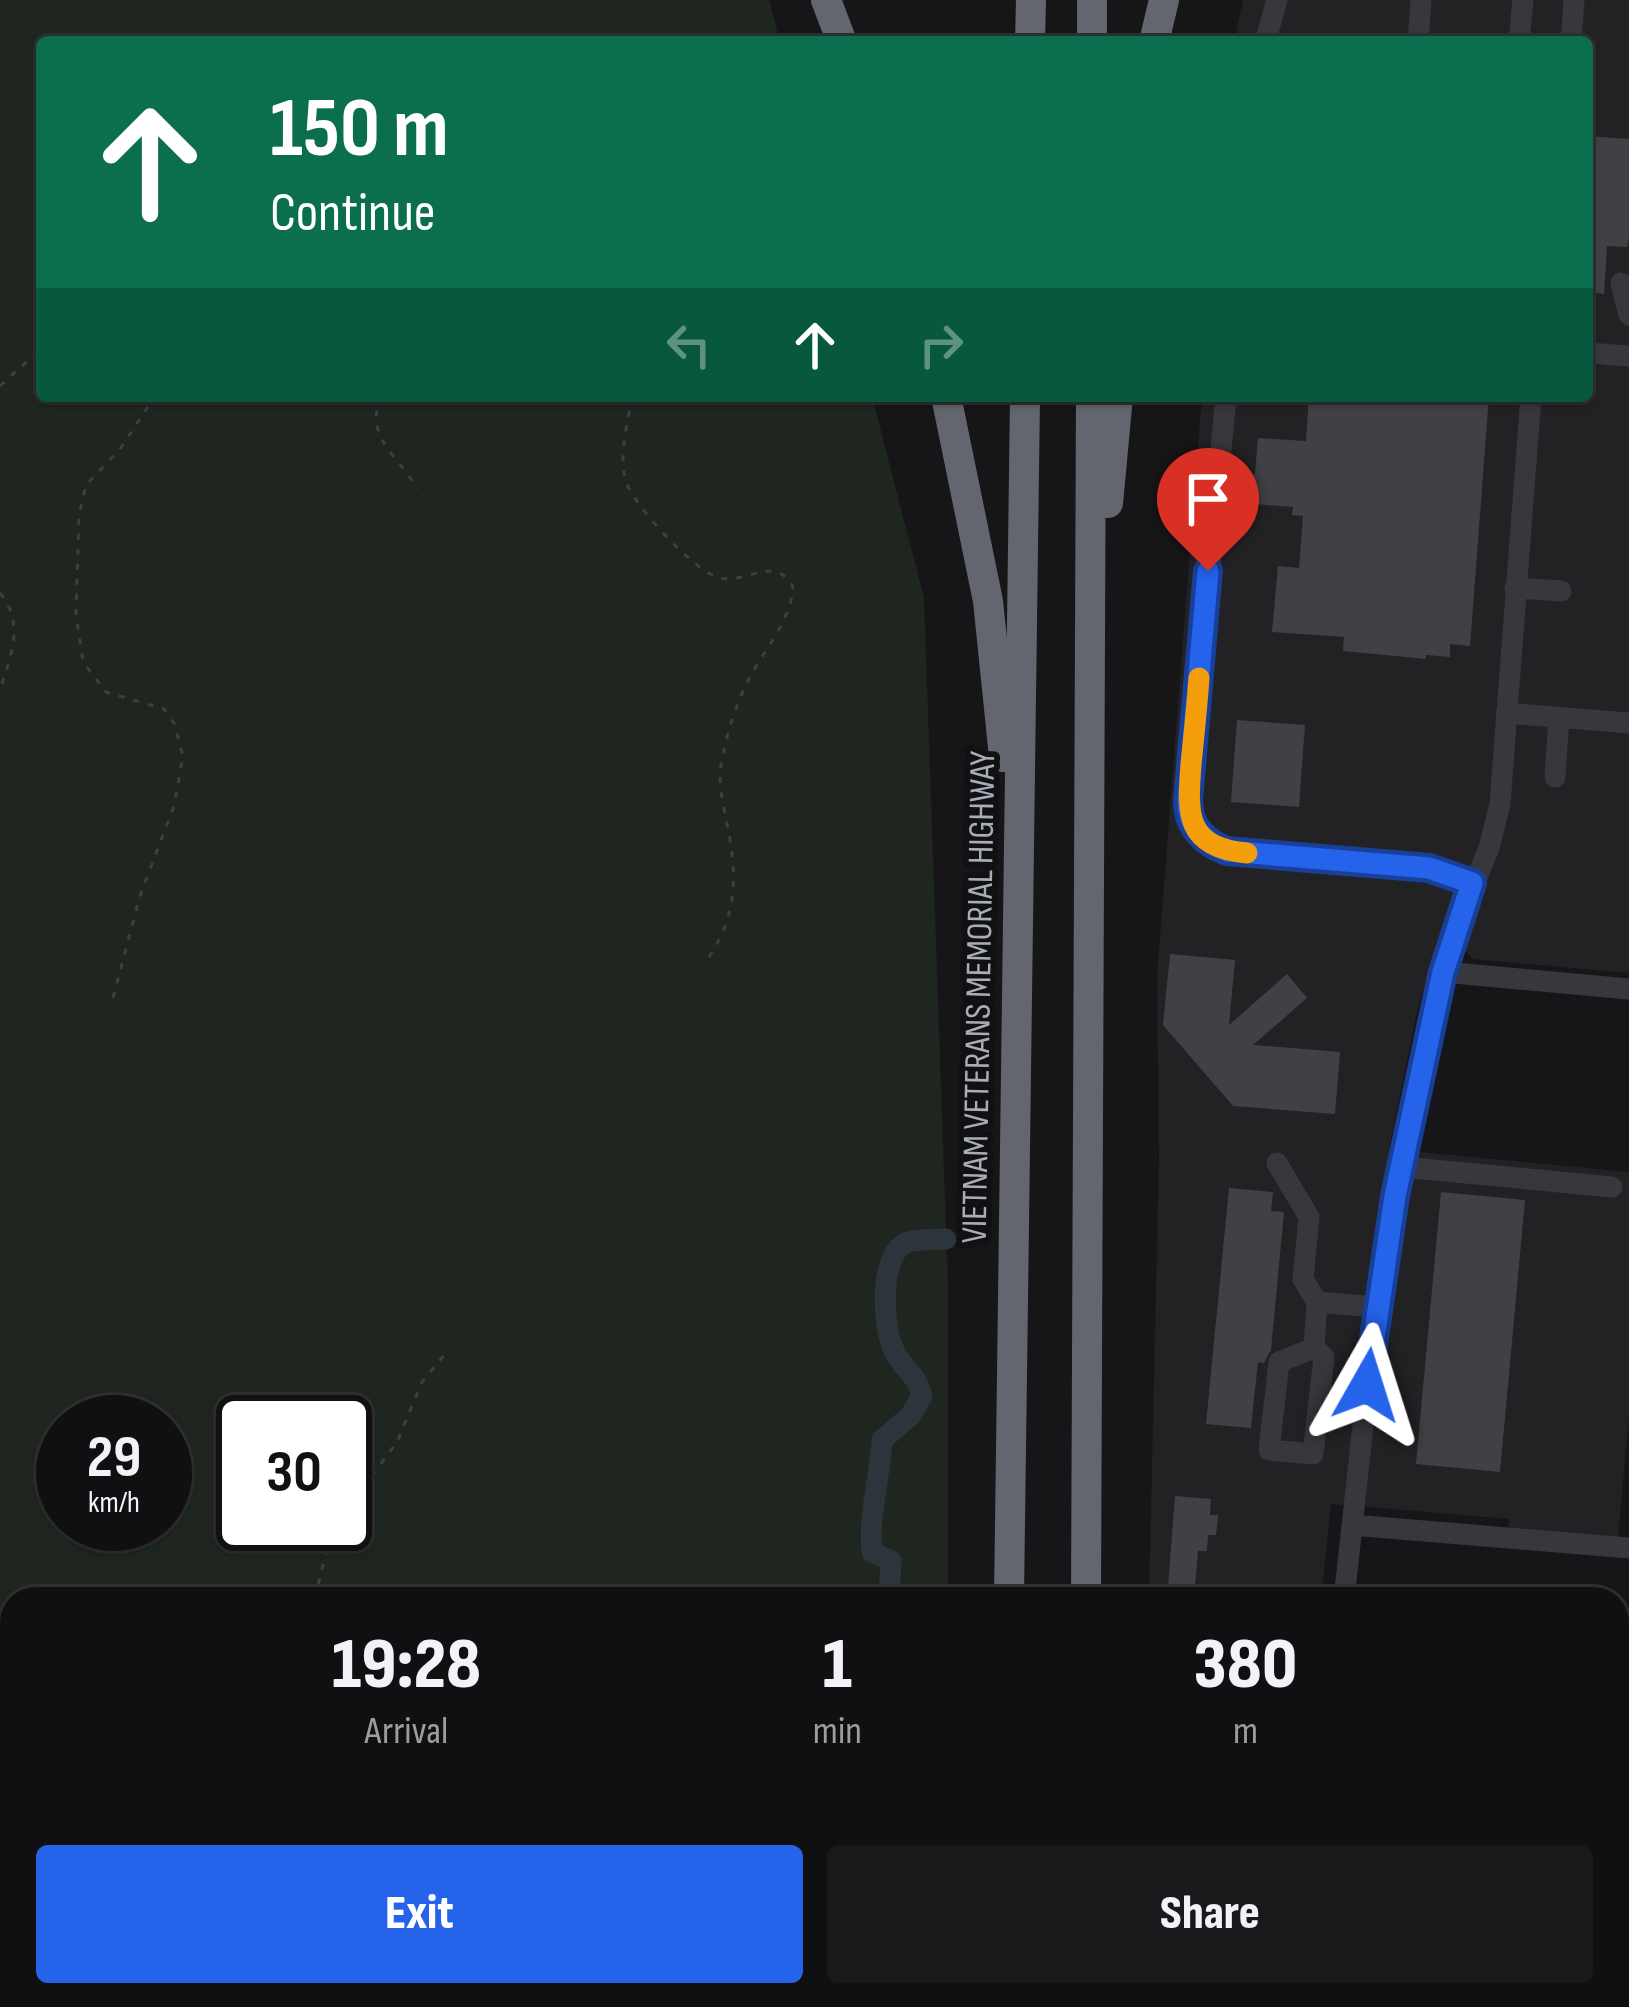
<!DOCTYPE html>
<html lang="en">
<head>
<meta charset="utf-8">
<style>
	:root { --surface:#101012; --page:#19191b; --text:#f1f3f6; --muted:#9c9d9f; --line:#303032; --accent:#2563eb }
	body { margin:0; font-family:"Sofia Sans Condensed",sans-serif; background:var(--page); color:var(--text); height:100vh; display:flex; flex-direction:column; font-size:45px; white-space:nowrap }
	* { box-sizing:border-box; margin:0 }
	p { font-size:39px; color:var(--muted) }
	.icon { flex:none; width:66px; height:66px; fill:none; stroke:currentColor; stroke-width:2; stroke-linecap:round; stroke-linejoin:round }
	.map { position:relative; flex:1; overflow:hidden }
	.panel { position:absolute; left:0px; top:1587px; width:1629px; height:420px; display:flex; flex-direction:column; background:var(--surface); border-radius:36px 36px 0 0; box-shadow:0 3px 9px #0004,0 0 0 3px var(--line) }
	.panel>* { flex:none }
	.top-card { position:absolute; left:36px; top:36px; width:1557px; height:366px; border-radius:12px; box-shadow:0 3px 9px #0004,0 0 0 3px var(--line); background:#0b6e4f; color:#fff; overflow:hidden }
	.speed { position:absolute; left:36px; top:1395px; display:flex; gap:24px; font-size:60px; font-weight:700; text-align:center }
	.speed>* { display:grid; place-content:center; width:156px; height:156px; border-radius:50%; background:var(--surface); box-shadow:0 3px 9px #0004,0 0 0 3px var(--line); line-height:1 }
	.speed small { font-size:30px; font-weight:400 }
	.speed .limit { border:6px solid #111; border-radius:18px; background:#fff; color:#111 }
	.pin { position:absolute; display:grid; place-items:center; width:102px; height:102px; color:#fff; margin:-123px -51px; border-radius:50% 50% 50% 0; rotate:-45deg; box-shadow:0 0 12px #0007 }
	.pin .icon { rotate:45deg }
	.me { position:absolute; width:132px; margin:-66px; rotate:6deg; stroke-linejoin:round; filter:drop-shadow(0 0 9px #0008) }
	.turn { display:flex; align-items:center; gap:42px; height:252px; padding:0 36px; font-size:54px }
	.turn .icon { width:156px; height:156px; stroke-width:2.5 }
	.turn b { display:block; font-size:84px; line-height:102px }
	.lanes { display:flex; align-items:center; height:114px; padding:0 36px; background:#0003; justify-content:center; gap:60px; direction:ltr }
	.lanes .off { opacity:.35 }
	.eta { display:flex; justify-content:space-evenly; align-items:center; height:204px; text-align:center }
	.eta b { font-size:72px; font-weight:800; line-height:84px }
	.button { display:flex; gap:24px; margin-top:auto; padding:24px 36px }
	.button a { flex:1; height:138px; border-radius:12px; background:var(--accent); color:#fff; font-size:48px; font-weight:800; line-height:138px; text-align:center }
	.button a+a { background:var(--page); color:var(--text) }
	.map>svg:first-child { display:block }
	.built { fill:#222225 }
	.green { fill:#1e261f; fill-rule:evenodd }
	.water { fill:#2c353c }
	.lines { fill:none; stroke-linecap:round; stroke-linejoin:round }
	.canal { stroke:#2c353c; stroke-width:21 }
	.building { fill:#404145 }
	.path { stroke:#3d3f44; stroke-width:3; stroke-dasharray:6 9; stroke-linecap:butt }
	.minor { stroke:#37383d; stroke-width:21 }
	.highway { stroke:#63666e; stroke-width:30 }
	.route-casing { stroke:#184099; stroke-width:30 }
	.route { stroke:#2563eb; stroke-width:21 }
	.slow { stroke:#f59e0b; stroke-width:21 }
	.labels { text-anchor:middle; stroke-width:12; stroke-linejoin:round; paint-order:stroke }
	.street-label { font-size:36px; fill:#a8adb8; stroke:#111113 }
</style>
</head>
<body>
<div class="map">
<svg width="1629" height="2007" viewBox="0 0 1629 2007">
	<rect width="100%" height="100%" fill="#161618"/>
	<path class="built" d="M 1243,0 L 1629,0 L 1629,973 L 1472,959 L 1445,920 L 1418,1007 L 1389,1149 L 1629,1172 L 1629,1416 L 1618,1539 L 1509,1529 L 1509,1519 L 1331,1504 L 1321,1599 L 1149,1599 L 1159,1157 L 1157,976 L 1202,396 L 1587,396 L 1587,42 L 1234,42 Z"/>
	<path class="green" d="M 0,0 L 769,0 L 780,42 L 42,42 L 42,396 L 872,396 L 924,598 L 948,1286 L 948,1599 L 12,1599 L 12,1995 L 948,1995 L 948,2007 L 0,2007 ZM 63,1422 L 165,1422 L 165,1524 L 63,1524 ZM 243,1422 L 345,1422 L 345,1524 L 243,1524 Z"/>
	<path class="water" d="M 781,1995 L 912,1995 L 912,2007 L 788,2007 Z"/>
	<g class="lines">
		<path class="canal" d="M 889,1599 L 891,1561 L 872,1552 C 868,1515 880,1478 882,1440 L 910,1416 L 922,1396 C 915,1370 901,1369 893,1348 C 883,1326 878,1252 908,1242 C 919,1239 935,1240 946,1239"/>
	</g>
	<path class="building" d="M 1587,136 L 1629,139 L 1629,238 L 1627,247 L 1607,246 L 1604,294 L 1587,292 Z
		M 1309,396 L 1489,396 L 1470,646 L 1450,644 L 1450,657 L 1426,655 L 1426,659 L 1343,651 L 1344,637 L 1272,632 L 1278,566 L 1299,568 L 1303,516 L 1292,515 L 1293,507 L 1241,503 L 1243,473 L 1255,474 L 1258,438 L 1306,441 Z
		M 1237,720 L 1305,725 L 1299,807 L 1231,802 Z
		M 1170,954 L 1235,960 L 1229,1025 L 1287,974 L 1307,998 L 1253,1045 L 1340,1052 L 1335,1114 L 1233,1106 L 1163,1025 Z
		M 1229,1188 L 1273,1192 L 1271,1211 L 1284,1212 L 1271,1350 L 1264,1363 L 1258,1362 L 1251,1428 L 1206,1424 Z
		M 1441,1192 L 1525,1200 L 1500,1472 L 1416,1464 Z
		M 1175,1496 L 1211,1499 L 1210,1515 L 1218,1515 L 1216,1535 L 1208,1535 L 1207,1551 L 1198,1551 L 1194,1599 L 1167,1599 Z"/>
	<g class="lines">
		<path class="path" d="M 0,386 L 42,348
			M 380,396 C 365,440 398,454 417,489
			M 632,396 C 628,422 619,452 625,479 C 631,503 695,572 719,578 C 746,584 776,554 793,587 C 791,621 765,648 750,677 C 736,704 726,735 721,765 C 718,787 724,807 728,829 C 738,878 736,919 707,960
			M 0,593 C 25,624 11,655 0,690
			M 113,998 L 140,896 L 174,806 L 183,756 L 174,723 L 164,709 L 106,692 L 83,662 L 76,615 L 79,515 L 86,485 L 120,449 L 155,396
			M 345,1512 L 397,1442 L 422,1382 L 446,1353
			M 315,1599 L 326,1552 L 339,1524
			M 562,2007 L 578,2003 L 587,1995"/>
		<path class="minor" d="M 1265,42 L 1277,0
			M 1418,42 L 1421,0
			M 1519,42 L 1523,0
			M 1571,42 L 1574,0
			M 1621,283 L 1629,315
			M 1587,353 L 1629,356
			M 1226,396 L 1188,800 C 1188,826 1203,842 1227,851 L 1429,869 L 1472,883
			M 1515,588 L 1561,591
			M 1506,713 L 1629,723
			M 1555,777 L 1559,717
			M 1443,972 L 1629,989
			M 1277,1163 L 1309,1217 L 1303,1279 L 1317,1302
			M 1402,1167 L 1612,1187
			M 1314,1348 L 1324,1357 L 1313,1454 L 1269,1450 L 1279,1362 L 1314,1348 L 1317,1302 L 1376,1307
			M 1352,1525 L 1629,1548
			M 1344,1599 L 1374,1325 L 1395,1196 L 1453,934 L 1489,848 L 1500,804 L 1531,396
			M 1301,2007 L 1303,1995"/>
		<path class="highway" d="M 826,0 L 842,42
			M 1030,42 L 1031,0
			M 1092,42 L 1092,0
			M 1154,42 L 1164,0
			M 946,396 L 988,601 L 1004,757
			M 1108,503 L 1118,396
			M 1009,1599 L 1025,396
			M 1086,1599 L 1091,396
			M 1086,1995 L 1086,2007
			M 1004,2007 L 1004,1995"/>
	</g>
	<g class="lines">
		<defs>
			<path id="route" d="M 1208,571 L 1188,800 C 1188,826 1203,842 1227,851 L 1429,868 L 1472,883 L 1443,972 L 1395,1196 L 1367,1385"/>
		</defs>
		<use href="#route" class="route-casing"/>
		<use href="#route" class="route"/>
		<path class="slow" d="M 1199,678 C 1197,707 1194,735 1191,764 C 1187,816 1186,847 1247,853"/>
	</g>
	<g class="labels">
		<g class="street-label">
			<text transform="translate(977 997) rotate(-89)" y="13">VIETNAM VETERANS MEMORIAL HIGHWAY</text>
		</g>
	</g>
</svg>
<div class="speed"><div>29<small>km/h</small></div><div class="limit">30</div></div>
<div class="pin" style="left:1208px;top:571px;background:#d93025"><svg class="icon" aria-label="arrive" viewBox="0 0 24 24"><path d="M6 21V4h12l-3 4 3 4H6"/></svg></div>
<svg class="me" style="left:1367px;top:1385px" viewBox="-20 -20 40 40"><path d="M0-17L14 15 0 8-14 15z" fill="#2563eb" stroke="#fff" stroke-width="4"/></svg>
<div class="top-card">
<div class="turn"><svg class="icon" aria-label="ahead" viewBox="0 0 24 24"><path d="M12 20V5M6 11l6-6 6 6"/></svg><div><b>150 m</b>Continue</div></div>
<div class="lanes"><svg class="icon off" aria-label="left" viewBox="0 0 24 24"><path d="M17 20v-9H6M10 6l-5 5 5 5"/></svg><svg class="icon" aria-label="ahead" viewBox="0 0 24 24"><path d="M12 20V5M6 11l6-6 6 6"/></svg><svg class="icon off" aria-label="right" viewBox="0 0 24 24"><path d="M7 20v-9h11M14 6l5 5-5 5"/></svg></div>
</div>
<section class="panel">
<div class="eta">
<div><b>19:28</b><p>Arrival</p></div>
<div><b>1</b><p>min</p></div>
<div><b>380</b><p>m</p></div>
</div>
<div class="button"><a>Exit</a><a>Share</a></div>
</section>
</div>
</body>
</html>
